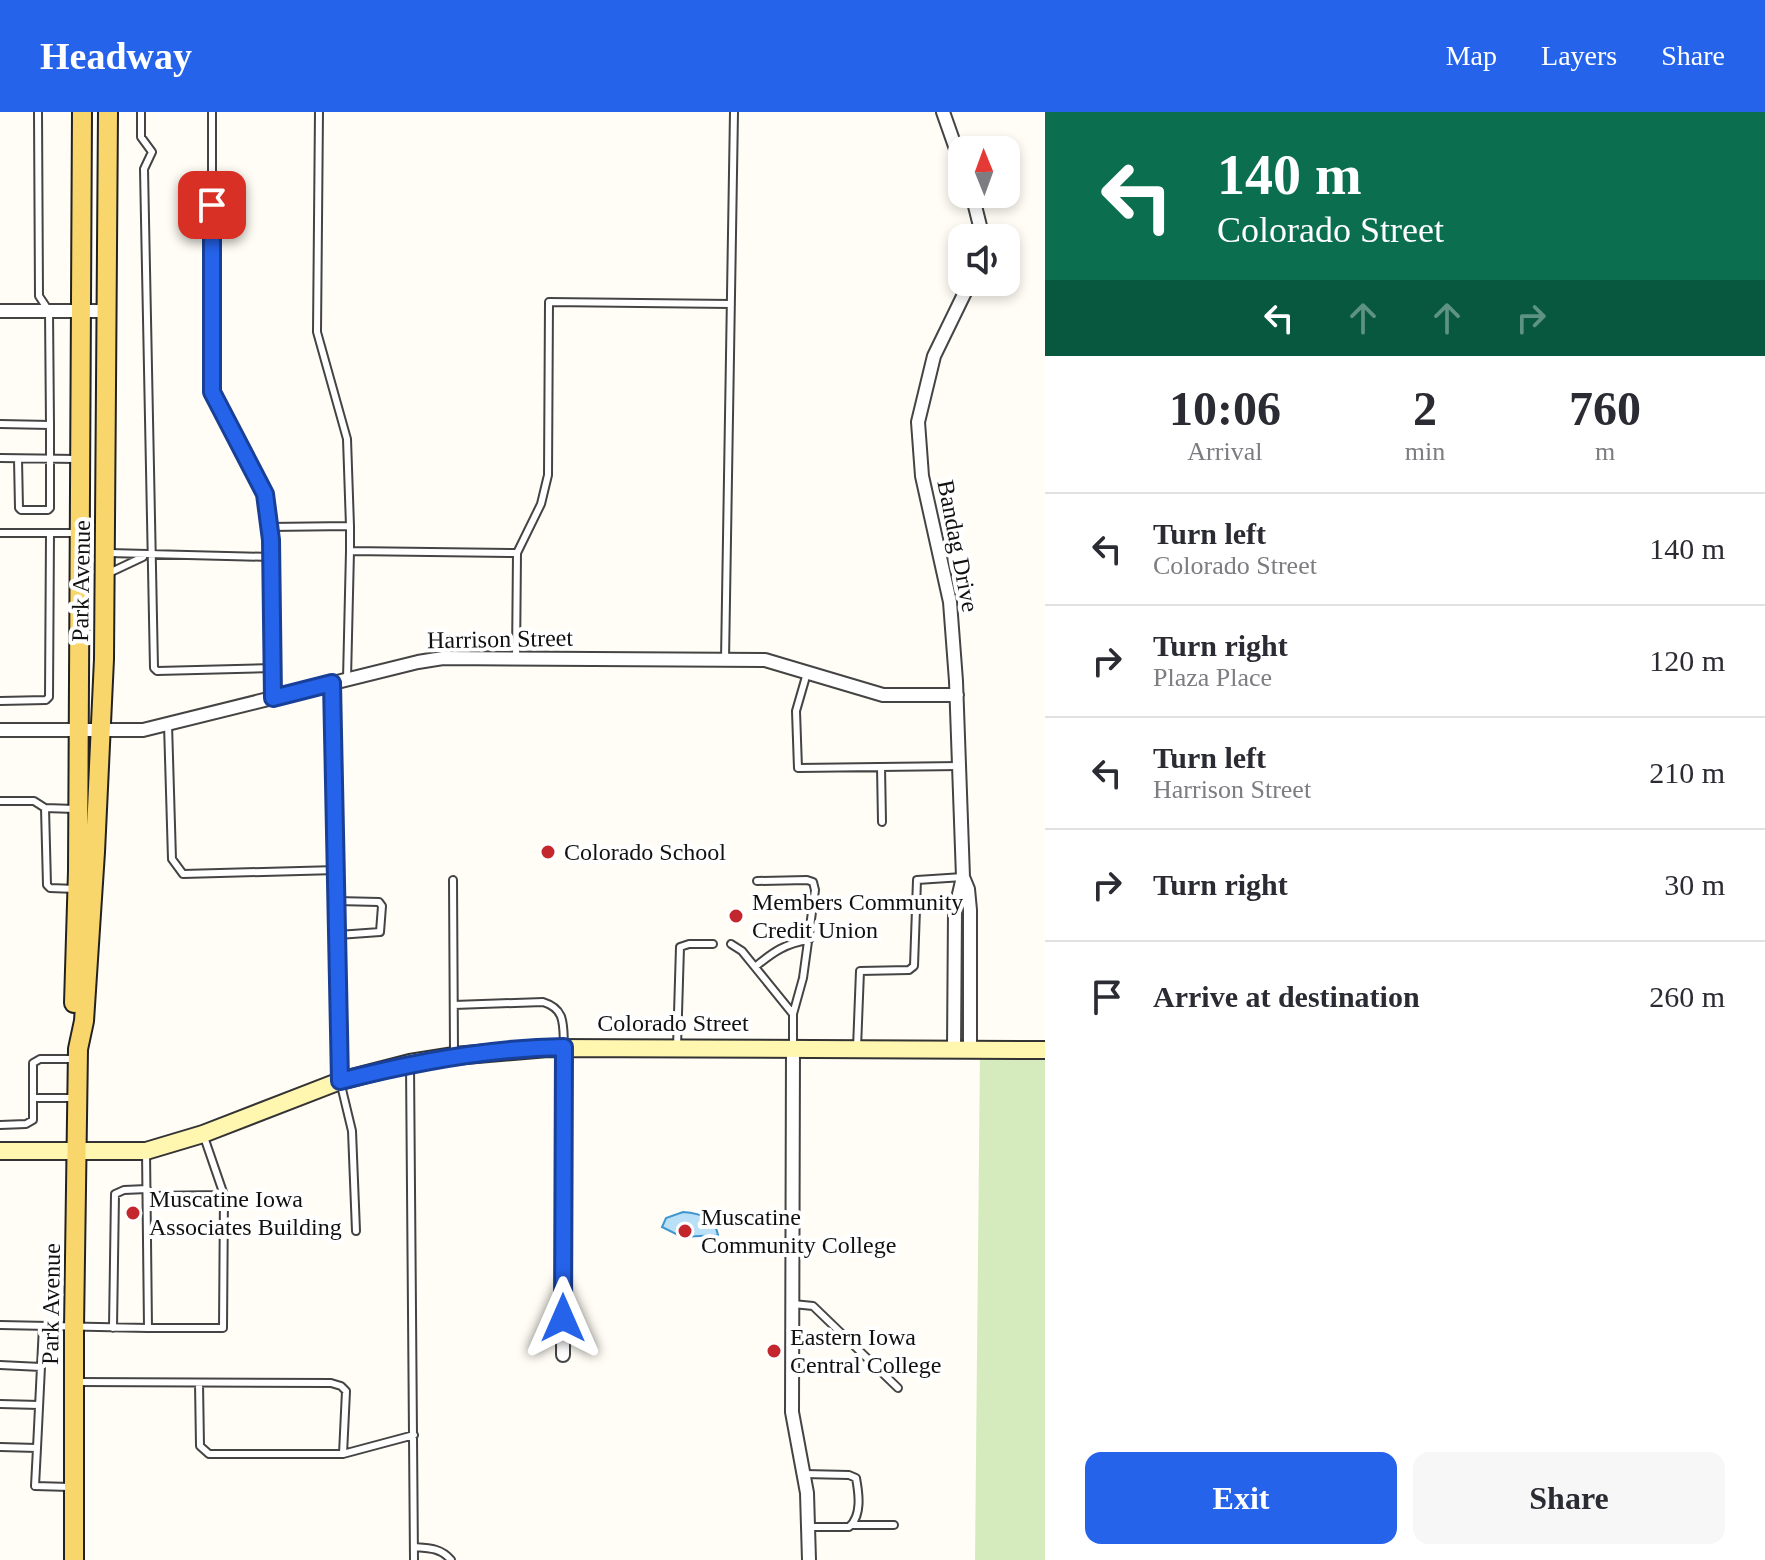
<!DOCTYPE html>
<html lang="en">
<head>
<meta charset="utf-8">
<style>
	:root { --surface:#fff; --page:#f7f7f7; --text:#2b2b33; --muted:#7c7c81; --line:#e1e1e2; --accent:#2563eb }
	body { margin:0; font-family:Georgia,serif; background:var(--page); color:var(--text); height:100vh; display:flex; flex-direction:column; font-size:30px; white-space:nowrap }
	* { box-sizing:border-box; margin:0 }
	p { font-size:26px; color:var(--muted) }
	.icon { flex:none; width:44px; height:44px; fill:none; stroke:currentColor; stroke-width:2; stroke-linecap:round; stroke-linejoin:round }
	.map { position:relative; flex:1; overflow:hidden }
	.side { display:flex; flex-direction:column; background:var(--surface); width:720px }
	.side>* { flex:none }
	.guide { background:#0b6e4f; color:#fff; overflow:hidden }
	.needle { width:52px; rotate:359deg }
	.fabs { position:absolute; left:948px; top:24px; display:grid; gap:16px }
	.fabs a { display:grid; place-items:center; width:72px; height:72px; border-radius:16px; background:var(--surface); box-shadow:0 4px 12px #0003; font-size:40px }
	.pin { position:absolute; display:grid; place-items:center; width:68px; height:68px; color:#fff; margin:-34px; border-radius:16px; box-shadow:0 4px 12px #0006 }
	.me { position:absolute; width:88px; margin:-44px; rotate:0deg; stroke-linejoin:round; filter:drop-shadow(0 0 6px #0008) }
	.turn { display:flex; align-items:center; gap:28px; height:168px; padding:0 40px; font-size:36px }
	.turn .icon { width:104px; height:104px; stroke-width:2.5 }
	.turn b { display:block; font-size:56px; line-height:68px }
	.lanes { display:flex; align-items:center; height:76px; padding:0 40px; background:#0003; justify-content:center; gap:40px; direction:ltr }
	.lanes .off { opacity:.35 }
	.eta { display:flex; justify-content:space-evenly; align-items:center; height:136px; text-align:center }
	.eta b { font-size:48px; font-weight:700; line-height:56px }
	.action { display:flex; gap:16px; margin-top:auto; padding:16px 40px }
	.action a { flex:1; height:92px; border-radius:16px; background:var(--accent); color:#fff; font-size:32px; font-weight:700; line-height:92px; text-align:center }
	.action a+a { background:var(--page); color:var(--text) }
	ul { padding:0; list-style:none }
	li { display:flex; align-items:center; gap:24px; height:112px; padding:0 40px; border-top:2px solid var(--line) }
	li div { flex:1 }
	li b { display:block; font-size:30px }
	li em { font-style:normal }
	header { display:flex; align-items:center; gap:48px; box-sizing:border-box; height:112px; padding:0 40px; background:var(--accent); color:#fff }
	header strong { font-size:38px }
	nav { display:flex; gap:44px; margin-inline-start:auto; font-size:28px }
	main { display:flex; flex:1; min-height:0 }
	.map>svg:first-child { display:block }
	.green { fill:#d5ebbd }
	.water { fill:#b9e0f7; stroke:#3f96cf; stroke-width:2 }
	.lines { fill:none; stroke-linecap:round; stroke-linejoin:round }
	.lane-casing { stroke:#444; stroke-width:10 }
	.street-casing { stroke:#444; stroke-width:16 }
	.secondary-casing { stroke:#333; stroke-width:20 }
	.primary-casing { stroke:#222; stroke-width:22 }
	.lane { stroke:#fff; stroke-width:6 }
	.street { stroke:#fff; stroke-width:12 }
	.secondary { stroke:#fff6b0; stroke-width:16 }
	.primary { stroke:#f9d66b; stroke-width:18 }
	.route-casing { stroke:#184099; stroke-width:20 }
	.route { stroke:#2563eb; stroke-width:14 }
	.poi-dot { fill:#c4262e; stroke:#fff; stroke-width:3 }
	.labels { text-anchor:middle; stroke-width:8; stroke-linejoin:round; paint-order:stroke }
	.street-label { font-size:24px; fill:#111; stroke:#fff }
	.poi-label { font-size:24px; fill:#111; stroke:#fff; text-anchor:start }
</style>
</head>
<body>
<header>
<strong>Headway</strong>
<nav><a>Map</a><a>Layers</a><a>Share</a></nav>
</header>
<main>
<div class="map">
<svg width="1045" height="1448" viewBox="0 0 1045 1448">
	<rect width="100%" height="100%" fill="#fffdf5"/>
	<path class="green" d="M 980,939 L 1045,939 L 1045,1448 L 975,1448 Z"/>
	<path class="water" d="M 683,1100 C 699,1101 715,1106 718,1123 L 682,1125 L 662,1115 L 666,1106 Z"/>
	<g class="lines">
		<defs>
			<path id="lane" d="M 141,0 L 141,25 L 152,40 L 144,57 L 154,556 L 157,559 L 273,556
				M 212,0 L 212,280 L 265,382 L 271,428 L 273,586
				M 319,0 L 317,220 L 347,327 L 350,414
				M 0,312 L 50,313 L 49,199 L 39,184 L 38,0
				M 0,346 L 77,347
				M 18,347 L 19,396 L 21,398 L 48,398 L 50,396 L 50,313
				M 269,415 L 350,414 L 350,439
				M 0,421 L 76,421
				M 109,441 L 271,445
				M 517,441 L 541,392 L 548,363 L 549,190 L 731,192
				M 109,461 L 143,445
				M 725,548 L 734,0
				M 807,561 L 796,599 L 798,656 L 960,654
				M 347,567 L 350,439 L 517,441 L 516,547
				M 0,589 L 46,588 L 49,585 L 50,421
				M 168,612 L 172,747 L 183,762 L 337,758
				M 881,655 L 882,710
				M 0,689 L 34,689 L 45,696
				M 75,697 L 45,696 L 47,773 L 50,776 L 76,777
				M 453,768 L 454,940
				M 757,769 L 807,768 L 813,770 L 815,778 L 803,866 L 793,902
				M 337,789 L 379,790 L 382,794 L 380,820 L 338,823
				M 731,832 L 742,839 L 793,902 L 793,936
				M 755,855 C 773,840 786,831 809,828
				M 454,893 L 543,890 C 566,897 563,913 564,934
				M 677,935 L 680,835 L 689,832 L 713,832
				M 857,936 L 860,859 L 909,858 L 914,854 L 917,768 L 963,765
				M 410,952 L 414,1448
				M 340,969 L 352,1019 L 356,1119
				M 33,986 L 73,986
				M 0,1013 L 26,1012 L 33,1008 L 33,951 L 40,947 L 75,947
				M 147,1084 L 224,1083
				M 793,1192 L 813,1194 L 898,1276
				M 0,1213 L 148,1216 L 146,1039
				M 113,1216 L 115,1082 L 124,1078 L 147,1077
				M 148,1216 L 223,1216 L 224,1083 L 203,1022
				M 0,1253 L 41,1255
				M 77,1270 L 331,1271 L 341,1274 L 346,1279 L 343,1342 L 414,1323
				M 199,1271 L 200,1334 L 209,1342 L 343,1342
				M 0,1292 L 39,1293
				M 0,1335 L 37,1336 L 35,1374 L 70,1375
				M 37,1336 L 43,1214
				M 804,1362 L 849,1363 L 856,1366 C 859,1382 862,1404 849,1415 L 809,1415
				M 853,1413 L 894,1413
				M 414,1435 C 429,1436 441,1436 451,1448"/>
			<path id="street" d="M 943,0 L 962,54
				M 972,82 L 983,126
				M 0,199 L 107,199
				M 332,571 L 340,969
				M 0,618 L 143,618 L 418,550 L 443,546 L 765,548 L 883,583 L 957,583
				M 963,765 L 968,777 L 970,798 L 970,937
				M 793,936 L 792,1300 L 807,1381 L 809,1448
				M 954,937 L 955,799 L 963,765 L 956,569 L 950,490 L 922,364 L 918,310 L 934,244 L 970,170
				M 563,1243 L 564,935"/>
			<path id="secondary" d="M 0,1039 L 146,1039 L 203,1022 L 340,969 L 410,951 L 454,944 L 548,936 L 1045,938"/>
			<path id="primary" d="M 74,891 L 78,759 L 82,0
				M 74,1448 L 74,1216 L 78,937 L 84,909 L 95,740 L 104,547 L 108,0"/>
		</defs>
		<use href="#lane" class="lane-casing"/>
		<use href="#street" class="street-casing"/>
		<use href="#secondary" class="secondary-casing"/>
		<use href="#primary" class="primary-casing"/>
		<use href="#lane" class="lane"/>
		<use href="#street" class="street"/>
		<use href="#secondary" class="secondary"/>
		<use href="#primary" class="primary"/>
	</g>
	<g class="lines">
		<defs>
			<path id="route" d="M 212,93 L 212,280 L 265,382 L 271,428 L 273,586 L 332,571 L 340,969 C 414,950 488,936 564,935 L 563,1206"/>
		</defs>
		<use href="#route" class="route-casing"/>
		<use href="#route" class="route"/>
	</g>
	<g class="poi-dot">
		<circle cx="548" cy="740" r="8"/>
		<circle cx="736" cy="804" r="8"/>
		<circle cx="133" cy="1101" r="8"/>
		<circle cx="685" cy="1119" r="8"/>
		<circle cx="774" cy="1239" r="8"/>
	</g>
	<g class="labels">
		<g class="street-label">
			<text transform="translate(958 434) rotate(79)" y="8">Bandag Drive</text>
			<text transform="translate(81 469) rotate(-89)" y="8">Park Avenue</text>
			<text transform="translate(500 527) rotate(-1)" y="8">Harrison Street</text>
			<text x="673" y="919">Colorado Street</text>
			<text transform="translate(51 1192) rotate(-89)" y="8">Park Avenue</text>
		</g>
		<g class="poi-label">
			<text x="564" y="748">Colorado School</text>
			<text x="752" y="798">Members Community<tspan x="752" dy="28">Credit Union</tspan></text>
			<text x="149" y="1095">Muscatine Iowa<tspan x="149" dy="28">Associates Building</tspan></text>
			<text x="701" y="1113">Muscatine<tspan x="701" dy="28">Community College</tspan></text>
			<text x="790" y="1233">Eastern Iowa<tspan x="790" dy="28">Central College</tspan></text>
		</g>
	</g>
</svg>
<div class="fabs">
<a><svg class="needle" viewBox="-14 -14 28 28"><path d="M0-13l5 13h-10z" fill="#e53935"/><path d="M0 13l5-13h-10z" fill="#7c7c81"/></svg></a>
<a><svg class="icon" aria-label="sound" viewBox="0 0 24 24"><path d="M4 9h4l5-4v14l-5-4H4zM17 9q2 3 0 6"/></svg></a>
</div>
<div class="pin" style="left:212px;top:93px;background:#d93025"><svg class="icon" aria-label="arrive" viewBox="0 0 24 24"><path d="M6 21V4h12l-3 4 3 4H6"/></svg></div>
<svg class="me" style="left:563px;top:1206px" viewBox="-20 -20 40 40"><path d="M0-17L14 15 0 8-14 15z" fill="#2563eb" stroke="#fff" stroke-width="4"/></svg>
</div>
<section class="side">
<div class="guide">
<div class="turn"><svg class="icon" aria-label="left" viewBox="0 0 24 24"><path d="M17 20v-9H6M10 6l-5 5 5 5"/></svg><div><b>140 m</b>Colorado Street</div></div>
<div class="lanes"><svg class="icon" aria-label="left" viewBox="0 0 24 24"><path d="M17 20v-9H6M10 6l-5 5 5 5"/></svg><svg class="icon off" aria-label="ahead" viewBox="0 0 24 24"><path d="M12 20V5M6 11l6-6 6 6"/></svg><svg class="icon off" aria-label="ahead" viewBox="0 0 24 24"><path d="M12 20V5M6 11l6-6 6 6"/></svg><svg class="icon off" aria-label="right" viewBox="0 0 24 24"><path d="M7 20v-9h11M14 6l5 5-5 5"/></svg></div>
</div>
<div class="eta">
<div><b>10:06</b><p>Arrival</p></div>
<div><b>2</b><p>min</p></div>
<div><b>760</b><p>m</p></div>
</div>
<ul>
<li><svg class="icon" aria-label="left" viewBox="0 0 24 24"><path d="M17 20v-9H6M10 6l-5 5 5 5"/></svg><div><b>Turn left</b><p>Colorado Street</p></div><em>140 m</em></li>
<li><svg class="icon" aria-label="right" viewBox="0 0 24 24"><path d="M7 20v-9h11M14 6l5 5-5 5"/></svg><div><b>Turn right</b><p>Plaza Place</p></div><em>120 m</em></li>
<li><svg class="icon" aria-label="left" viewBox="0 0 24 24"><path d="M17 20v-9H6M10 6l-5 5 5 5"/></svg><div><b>Turn left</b><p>Harrison Street</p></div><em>210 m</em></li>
<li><svg class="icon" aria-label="right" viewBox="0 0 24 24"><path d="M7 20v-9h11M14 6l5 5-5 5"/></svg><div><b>Turn right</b></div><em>30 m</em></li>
<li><svg class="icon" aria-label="arrive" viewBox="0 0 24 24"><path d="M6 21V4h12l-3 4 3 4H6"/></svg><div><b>Arrive at destination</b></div><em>260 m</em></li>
</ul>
<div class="action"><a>Exit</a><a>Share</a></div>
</section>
</main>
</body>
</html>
